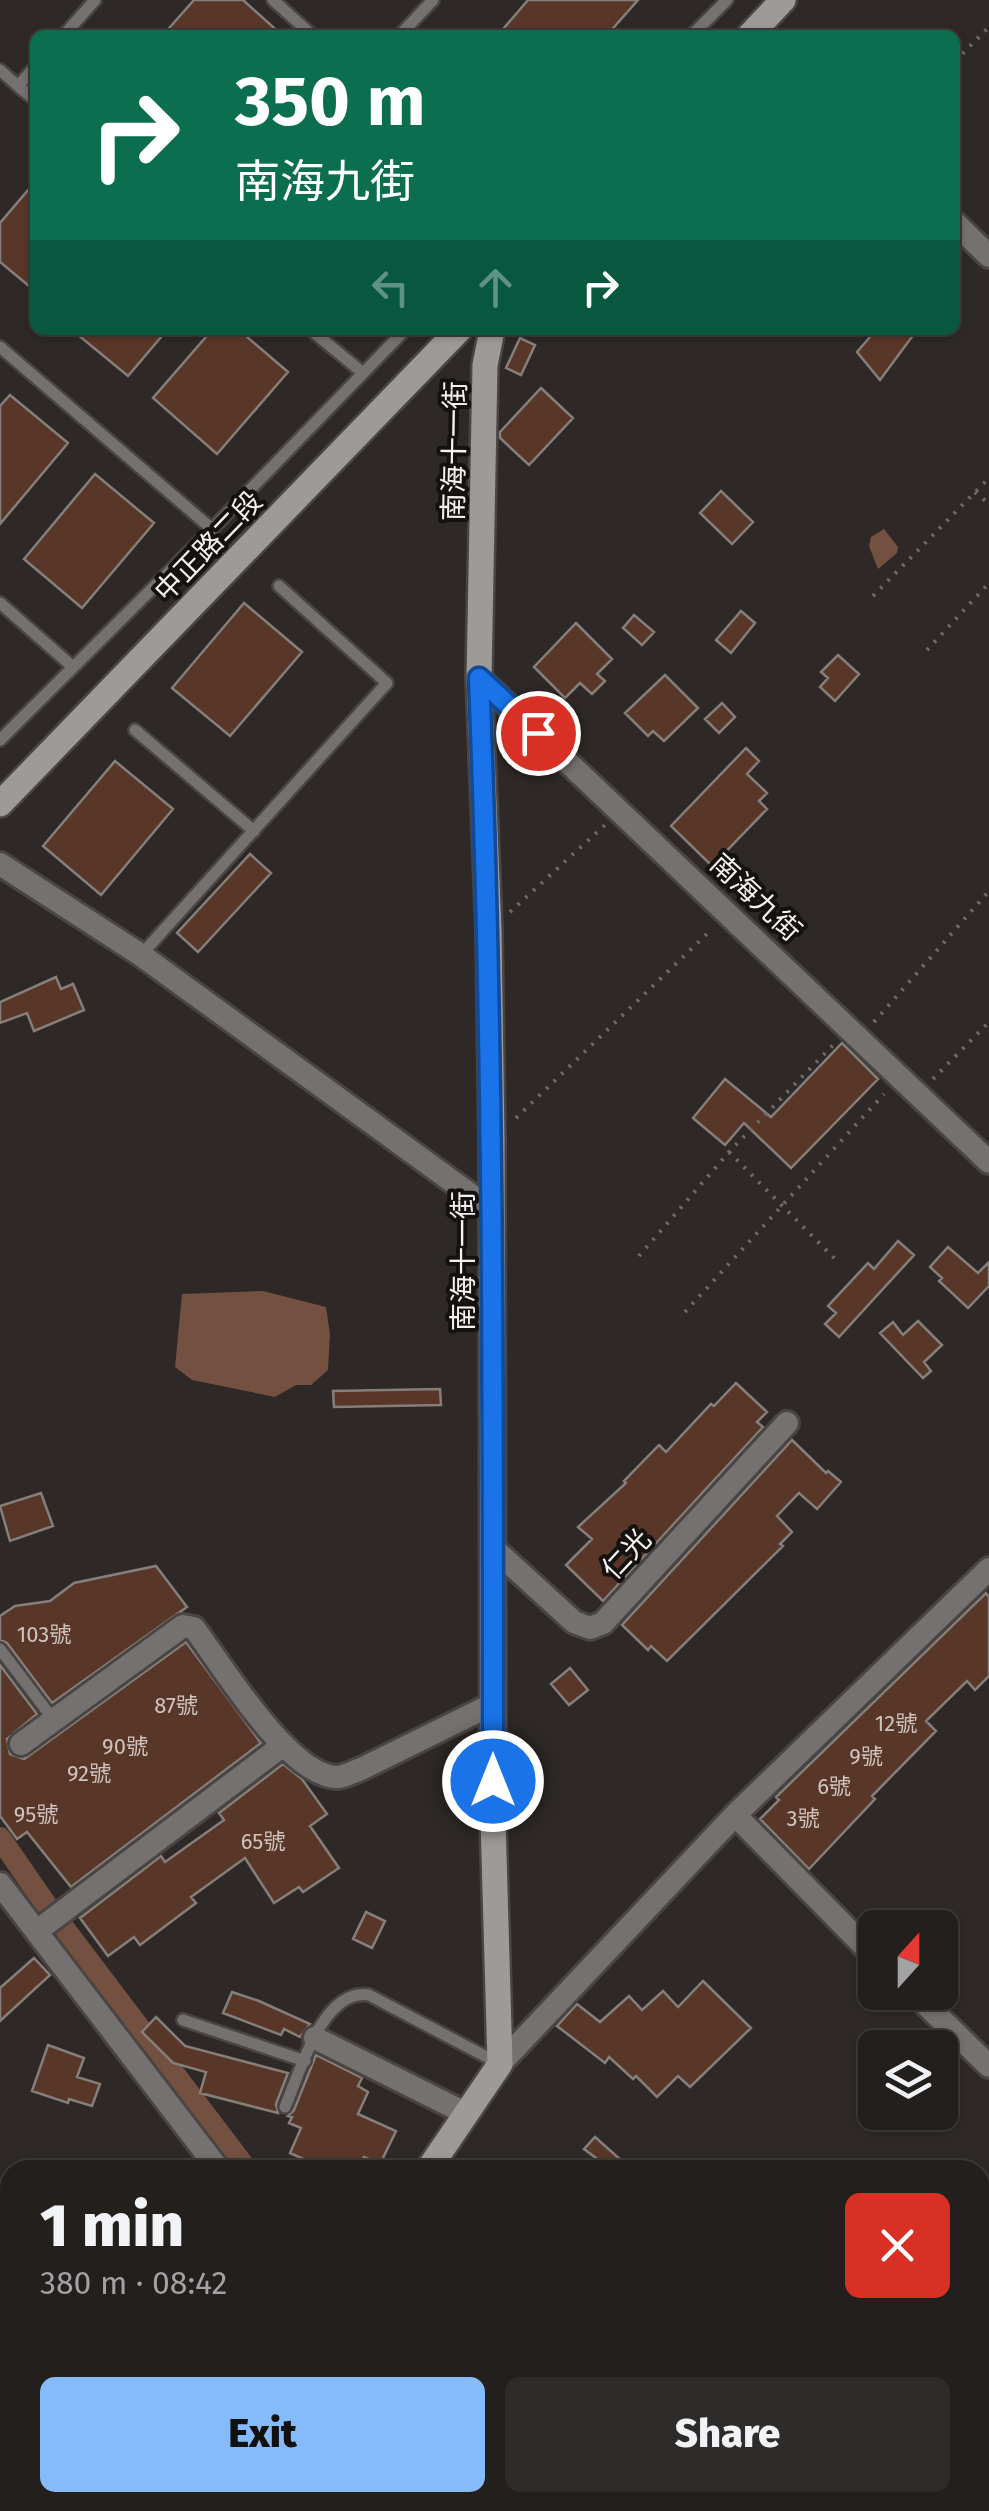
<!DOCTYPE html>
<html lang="en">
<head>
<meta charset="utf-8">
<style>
	:root { --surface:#221f1d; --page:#2e2c2a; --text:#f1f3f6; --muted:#a2a2a4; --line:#3f3d3b; --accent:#86bbfb }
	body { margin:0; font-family:"Fira Sans","Noto Sans TC",sans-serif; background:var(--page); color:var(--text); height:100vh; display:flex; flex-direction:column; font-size:38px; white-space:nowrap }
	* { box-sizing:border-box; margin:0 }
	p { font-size:32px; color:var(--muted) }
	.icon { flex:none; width:55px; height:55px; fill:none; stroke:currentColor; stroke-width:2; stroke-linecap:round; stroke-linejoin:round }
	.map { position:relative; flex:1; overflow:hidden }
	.panel { position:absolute; left:0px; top:2160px; width:990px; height:352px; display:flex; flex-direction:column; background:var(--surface); border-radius:30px 30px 0 0; box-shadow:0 2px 8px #0004,0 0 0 2px var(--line) }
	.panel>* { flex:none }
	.banner { position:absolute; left:30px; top:30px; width:930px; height:305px; border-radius:15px; box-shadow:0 2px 8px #0004,0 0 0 2px var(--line); background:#0b6e4f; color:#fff; overflow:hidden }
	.needle { width:65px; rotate:21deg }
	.tools { position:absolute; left:858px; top:1910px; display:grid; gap:20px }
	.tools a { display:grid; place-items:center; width:100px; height:100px; border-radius:15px; background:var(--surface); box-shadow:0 2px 8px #0004,0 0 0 2px var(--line); font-size:50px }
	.pin { position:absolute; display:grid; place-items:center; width:85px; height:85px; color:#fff; margin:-42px; border:5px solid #fff; border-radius:50%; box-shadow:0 2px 10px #0007 }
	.me { position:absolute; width:110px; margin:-55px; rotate:0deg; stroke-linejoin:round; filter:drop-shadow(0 0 8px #0008) }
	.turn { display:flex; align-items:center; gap:35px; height:210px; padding:0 40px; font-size:45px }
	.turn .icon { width:130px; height:130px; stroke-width:2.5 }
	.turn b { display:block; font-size:70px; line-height:85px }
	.lanes { display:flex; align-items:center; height:95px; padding:0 40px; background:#0003; justify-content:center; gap:50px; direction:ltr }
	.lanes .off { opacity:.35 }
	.round { display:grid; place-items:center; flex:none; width:105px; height:105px; border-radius:15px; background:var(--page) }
	.overview { display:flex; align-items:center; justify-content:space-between; height:170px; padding:0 40px }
	h1 { font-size:60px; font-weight:800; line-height:75px }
	.action { display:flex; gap:20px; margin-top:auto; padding:20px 40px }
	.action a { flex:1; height:115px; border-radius:15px; background:var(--accent); color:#111; font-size:40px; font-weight:800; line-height:115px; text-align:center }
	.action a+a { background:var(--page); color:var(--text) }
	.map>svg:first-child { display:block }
	.green { fill:#452f26 }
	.water { fill:#745041 }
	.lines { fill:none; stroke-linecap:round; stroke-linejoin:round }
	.canal { stroke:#745041; stroke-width:22 }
	.building { fill:#593728; stroke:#857f7c; stroke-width:2.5 }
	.lane-casing { stroke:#4a4543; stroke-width:16 }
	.street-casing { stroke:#4a4543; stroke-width:28 }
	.secondary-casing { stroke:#4a4543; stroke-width:30 }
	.path { stroke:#6f6b69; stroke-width:4; stroke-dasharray:2.5 8; stroke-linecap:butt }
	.lane { stroke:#747170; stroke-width:11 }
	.street { stroke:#747170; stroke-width:22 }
	.secondary { stroke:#9e9a98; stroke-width:25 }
	.route-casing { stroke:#114b97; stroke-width:25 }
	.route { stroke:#1a73e8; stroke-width:18 }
	.labels { text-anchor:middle; stroke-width:8; stroke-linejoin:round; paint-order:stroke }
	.number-label { font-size:22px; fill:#cfc3bf }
	.street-label { font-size:28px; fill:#f6f2f1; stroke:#141211 }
</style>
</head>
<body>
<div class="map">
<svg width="989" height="2511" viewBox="0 0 989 2511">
	<rect width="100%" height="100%" fill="#2e2927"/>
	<path class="green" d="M 576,2503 L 767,2507 L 773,2502 L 858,2502 L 867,2511 L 573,2511 Z"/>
	<path class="water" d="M 884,529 L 898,547 L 897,553 L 878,569 L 869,546 L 871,537 Z
		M 263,1291 L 326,1307 L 330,1334 L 328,1370 L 311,1385 L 296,1385 L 275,1397 L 192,1380 L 175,1367 L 182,1294 Z"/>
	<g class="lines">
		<path class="canal" d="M 0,1838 L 49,1909
			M 59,1922 L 247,2170
			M 919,2502 L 928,2511"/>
	</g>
	<path class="building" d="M 194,0 L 243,0 L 282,35 L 163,35 Z
		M 528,0 L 638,0 L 607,35 L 498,35 Z
		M 35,182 L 35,291 L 0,262 L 0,223 Z
		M 72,330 L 167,330 L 128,376 Z
		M 212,330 L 239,330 L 288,372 L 217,454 L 153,398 Z
		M 876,330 L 917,330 L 880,380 L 857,352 Z
		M 520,338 L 535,345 L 521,375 L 506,368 Z
		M 541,388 L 573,418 L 529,465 L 500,438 L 500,432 Z
		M 10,395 L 68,443 L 0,524 L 0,406 Z
		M 95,474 L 154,523 L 82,608 L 24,559 Z
		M 721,491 L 753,522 L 732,544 L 700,513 Z
		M 244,603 L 302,652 L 230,736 L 172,688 Z
		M 741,611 L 755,623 L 731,653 L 716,640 Z
		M 634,615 L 654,632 L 642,645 L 623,628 Z
		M 576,623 L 612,659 L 597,674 L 605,681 L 592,694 L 580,683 L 565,698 L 534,667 Z
		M 838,655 L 859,674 L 835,701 L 820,687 L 828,678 L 821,672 Z
		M 665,675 L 698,708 L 664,741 L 653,731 L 648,736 L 625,713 Z
		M 722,703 L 735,717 L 719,733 L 705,719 Z
		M 746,748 L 759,761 L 747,774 L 767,793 L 759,801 L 767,809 L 712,866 L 671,826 Z
		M 115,761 L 173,809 L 101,895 L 43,846 Z
		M 250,854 L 271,873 L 198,952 L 177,933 Z
		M 56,977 L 61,989 L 73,984 L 84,1010 L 34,1031 L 27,1013 L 0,1023 L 0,1002 Z
		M 842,1043 L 878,1079 L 791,1168 L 744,1123 L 725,1145 L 693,1118 L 725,1079 L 771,1117 Z
		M 898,1241 L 914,1255 L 839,1337 L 825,1324 L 836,1313 L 828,1306 L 868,1263 L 874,1269 Z
		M 948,1247 L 978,1273 L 989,1262 L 989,1286 L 968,1308 L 939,1281 L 942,1278 L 930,1267 Z
		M 918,1321 L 942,1345 L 924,1362 L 931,1371 L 923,1378 L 880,1333 L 893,1322 L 903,1335 Z
		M 736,1383 L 767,1412 L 757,1422 L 763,1427 L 603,1601 L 566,1565 L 592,1539 L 578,1527 L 626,1483 L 624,1481 L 659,1445 L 666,1452 L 711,1404 L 714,1406 Z
		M 440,1389 L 441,1405 L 334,1407 L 333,1391 Z
		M 792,1440 L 826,1473 L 828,1471 L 841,1482 L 817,1509 L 799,1493 L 777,1516 L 792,1532 L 780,1544 L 783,1546 L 667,1661 L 651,1646 L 648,1650 L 622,1625 Z
		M 41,1493 L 53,1526 L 10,1541 L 0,1506 Z
		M 156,1566 L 187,1607 L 52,1703 L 7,1643 L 0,1640 L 0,1616 L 15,1606 L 50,1601 L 74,1583 Z
		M 986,1593 L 989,1597 L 989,1676 L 975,1690 L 967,1681 L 926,1721 L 936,1731 L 872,1796 L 875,1799 L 809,1869 L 760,1819 L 779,1800 L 776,1797 Z
		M 186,1642 L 261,1743 L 71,1887 L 27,1832 L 17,1839 L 0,1816 L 0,1665 L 37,1714 L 7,1739 L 10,1754 L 24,1759 Z
		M 570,1668 L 588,1690 L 569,1705 L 551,1684 Z
		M 283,1764 L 302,1779 L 327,1814 L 310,1826 L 339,1868 L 303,1892 L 299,1887 L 274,1903 L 245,1858 L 191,1897 L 196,1903 L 140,1945 L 134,1937 L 108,1956 L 80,1918 L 161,1856 L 165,1862 L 224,1820 L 219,1813 Z
		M 366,1912 L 385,1921 L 372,1948 L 353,1939 Z
		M 34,1958 L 50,1975 L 0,2021 L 0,1988 Z
		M 703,1981 L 751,2028 L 690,2087 L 678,2076 L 657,2097 L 636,2076 L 633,2079 L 609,2057 L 605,2063 L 557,2026 L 577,2004 L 600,2022 L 629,1996 L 642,2010 L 663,1991 L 678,2007 Z
		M 232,1992 L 259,2001 L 310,2024 L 300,2037 L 284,2029 L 281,2035 L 223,2013 Z
		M 156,2017 L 185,2046 L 288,2073 L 276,2104 L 278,2113 L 200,2093 L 206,2072 L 173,2063 L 142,2032 Z
		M 48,2045 L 84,2058 L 77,2077 L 100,2084 L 92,2106 L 69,2099 L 68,2103 L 32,2091 Z
		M 316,2055 L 362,2078 L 358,2086 L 368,2092 L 358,2114 L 396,2131 L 380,2164 L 364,2157 L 358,2170 L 328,2170 L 290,2153 L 301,2128 L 289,2123 L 292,2117 L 288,2116 L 294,2110 Z
		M 595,2137 L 621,2160 L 612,2170 L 584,2149 Z"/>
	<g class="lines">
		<defs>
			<path id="lane" d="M 273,0 L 312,35
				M 64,35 L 95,0
				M 400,35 L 433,0
				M 692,35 L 727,0
				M 0,70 L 18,86 L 35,67
				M 18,86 L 35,100
				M 311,330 L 363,373
				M 0,347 L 212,529 L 405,330
				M 0,603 L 73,667
				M 135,730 L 254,831
				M 0,740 L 212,529
				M 141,955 L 387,683 L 279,586
				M 0,1649 L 53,1719
				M 183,2020 L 305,2061
				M 285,2107 C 300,2073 322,1988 369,1995 L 500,2064"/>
			<path id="street" d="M 955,223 L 989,256
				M 479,678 L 989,1162
				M 0,864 L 141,955 L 493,1211
				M 493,1548 L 574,1622 L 590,1628 L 603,1623 L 787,1423
				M 21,1744 L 183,1626 L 194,1628 C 221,1664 291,1780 339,1777 C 346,1776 355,1771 361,1769 L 493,1704
				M 735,1815 L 875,1957
				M 0,1884 L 219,2170
				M 37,1931 L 282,1746
				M 913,1992 L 989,2066
				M 315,2038 L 467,2114
				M 500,2064 L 735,1815 L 989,1569"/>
			<path id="secondary" d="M 750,35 L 783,0
				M 0,804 L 459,330
				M 428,2170 L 500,2064 L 493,1820 L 492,1141 L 489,931 L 479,678 L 485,365 L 492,330
				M 281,2511 L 283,2502"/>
		</defs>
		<use href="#lane" class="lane-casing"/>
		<use href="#street" class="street-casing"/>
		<use href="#secondary" class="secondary-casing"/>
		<path class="path" d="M 955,61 L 989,27
			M 975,492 L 989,504
			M 873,596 L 989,478
			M 927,650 L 989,583
			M 510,912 L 606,824
			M 874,1022 L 989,891
			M 933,1079 L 989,1022
			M 516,1118 L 711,930
			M 729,1152 L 835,1259
			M 639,1256 L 729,1152 L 833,1045
			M 685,1312 L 884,1094
			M 980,2199 L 989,2189
			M 980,2364 L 989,2354
			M 878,2502 L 887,2511
			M 115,2511 L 115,2502
			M 214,2511 L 215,2502"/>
		<use href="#lane" class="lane"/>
		<use href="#street" class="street"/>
		<use href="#secondary" class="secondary"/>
	</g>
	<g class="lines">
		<defs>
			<path id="route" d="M 493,1781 C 493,1413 494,1046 479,678 L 538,733"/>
		</defs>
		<use href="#route" class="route-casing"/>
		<use href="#route" class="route"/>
	</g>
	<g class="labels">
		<g class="number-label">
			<text x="44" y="1642">103號</text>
			<text x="176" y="1713">87號</text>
			<text x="896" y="1731">12號</text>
			<text x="125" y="1754">90號</text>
			<text x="866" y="1764">9號</text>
			<text x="89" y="1781">92號</text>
			<text x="834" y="1794">6號</text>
			<text x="36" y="1822">95號</text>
			<text x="803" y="1826">3號</text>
			<text x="263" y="1849">65號</text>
		</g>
		<g class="street-label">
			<text transform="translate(454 451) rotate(-89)" y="10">南海十一街</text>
			<text transform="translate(208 546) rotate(-46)" y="10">中正路二段</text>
			<text transform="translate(756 897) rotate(43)" y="10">南海九街</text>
			<text transform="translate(463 1261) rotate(-90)" y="10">南海十一街</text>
			<text transform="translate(626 1554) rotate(-47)" y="10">仁光</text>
		</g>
	</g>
</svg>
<div class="tools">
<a><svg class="needle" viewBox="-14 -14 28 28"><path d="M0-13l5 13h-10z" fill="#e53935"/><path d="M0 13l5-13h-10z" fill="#a2a2a4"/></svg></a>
<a><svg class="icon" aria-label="layers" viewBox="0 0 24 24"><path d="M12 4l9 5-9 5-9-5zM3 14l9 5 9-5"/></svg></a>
</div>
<div class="pin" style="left:538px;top:733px;background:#d93025"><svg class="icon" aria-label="arrive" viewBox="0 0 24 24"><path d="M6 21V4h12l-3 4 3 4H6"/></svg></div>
<svg class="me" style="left:493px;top:1781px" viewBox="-20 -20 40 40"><circle r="17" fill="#1a73e8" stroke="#fff" stroke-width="3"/><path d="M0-11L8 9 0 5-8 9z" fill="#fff"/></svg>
<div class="banner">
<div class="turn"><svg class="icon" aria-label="right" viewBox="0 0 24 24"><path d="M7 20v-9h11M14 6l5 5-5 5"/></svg><div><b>350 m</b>南海九街</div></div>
<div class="lanes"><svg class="icon off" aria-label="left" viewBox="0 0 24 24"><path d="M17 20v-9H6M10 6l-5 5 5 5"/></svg><svg class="icon off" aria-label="ahead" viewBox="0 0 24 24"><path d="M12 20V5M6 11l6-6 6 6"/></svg><svg class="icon" aria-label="right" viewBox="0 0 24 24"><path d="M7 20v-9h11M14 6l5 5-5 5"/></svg></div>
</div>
<section class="panel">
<div class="overview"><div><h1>1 min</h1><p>380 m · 08:42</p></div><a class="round" style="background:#d93025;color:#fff"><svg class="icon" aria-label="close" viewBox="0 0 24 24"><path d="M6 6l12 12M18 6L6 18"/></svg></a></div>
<div class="action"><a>Exit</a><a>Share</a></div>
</section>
</div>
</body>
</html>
